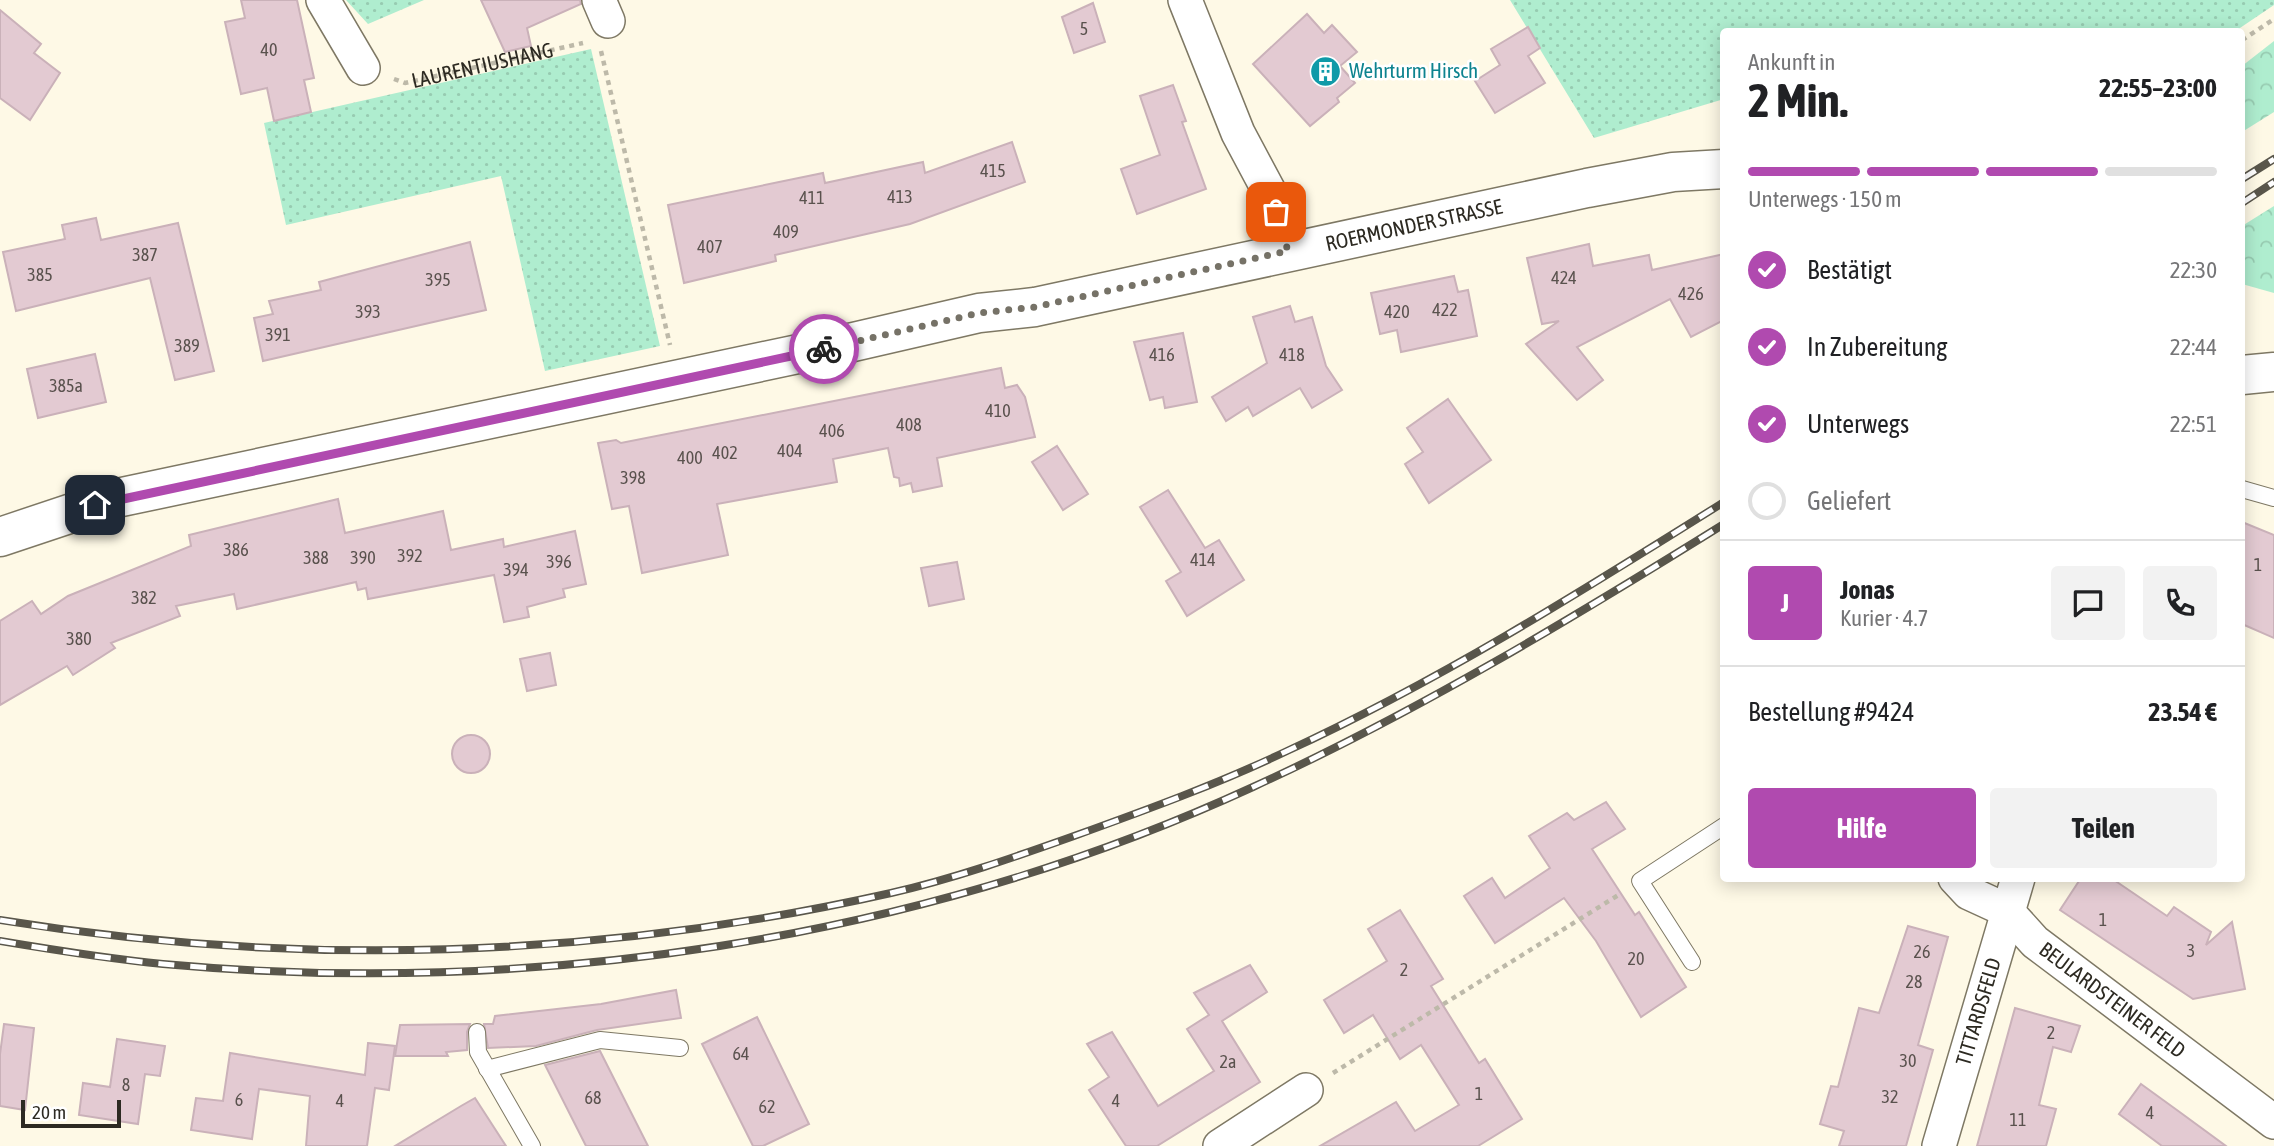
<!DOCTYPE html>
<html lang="de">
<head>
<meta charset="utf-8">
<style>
	body { margin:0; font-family:"Asap Condensed",sans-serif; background:#f2f2f2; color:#202124; height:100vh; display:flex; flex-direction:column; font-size:26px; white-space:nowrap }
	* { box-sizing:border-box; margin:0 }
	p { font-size:23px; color:#757577 }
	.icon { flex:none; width:38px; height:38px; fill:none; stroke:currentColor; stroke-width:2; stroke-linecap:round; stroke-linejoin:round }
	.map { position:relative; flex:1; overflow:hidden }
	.drawer { position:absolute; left:1720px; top:28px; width:525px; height:854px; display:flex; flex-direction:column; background:#fff; border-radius:7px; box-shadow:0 4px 18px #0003 }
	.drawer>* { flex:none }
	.scale { position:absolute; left:21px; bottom:18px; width:100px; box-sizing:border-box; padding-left:7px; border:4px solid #2d2a22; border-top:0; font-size:19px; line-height:24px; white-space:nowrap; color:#2d2a22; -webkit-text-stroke:5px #fff; paint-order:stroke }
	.pin { position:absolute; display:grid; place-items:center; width:60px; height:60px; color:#fff; margin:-30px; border-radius:14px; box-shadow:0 4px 10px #0006 }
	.courier { position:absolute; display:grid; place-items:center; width:70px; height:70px; margin:-35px; border:5px solid #b04aaf; border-radius:50%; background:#fff; color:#222; box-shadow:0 2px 9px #0007 }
	.headline em { font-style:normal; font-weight:700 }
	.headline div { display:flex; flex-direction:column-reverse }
	.headline { display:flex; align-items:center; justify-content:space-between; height:119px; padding:0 28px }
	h1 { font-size:46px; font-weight:700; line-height:52px }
	.bar { display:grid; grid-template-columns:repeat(4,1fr); gap:10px 7px; align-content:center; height:84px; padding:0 28px }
	.bar i { height:9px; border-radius:5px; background:#e0e0e0 }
	.bar .active { background:#b04aaf }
	.bar p { grid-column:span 4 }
	.line { display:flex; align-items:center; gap:18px; padding:0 28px; border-top:2px solid #e0e0e0 }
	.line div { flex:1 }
	.round { display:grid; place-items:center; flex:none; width:74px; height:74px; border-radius:7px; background:#f2f2f2 }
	ol { padding:0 28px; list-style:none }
	li { display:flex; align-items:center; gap:21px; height:77px }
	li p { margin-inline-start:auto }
	li .icon { padding:7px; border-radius:50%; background:#b04aaf; color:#fff; stroke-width:4 }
	li:last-child { color:#757577 }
	li i { width:38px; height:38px; border:4px solid #e0e0e0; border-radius:50% }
	.action { display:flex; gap:14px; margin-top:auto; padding:14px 28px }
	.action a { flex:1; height:80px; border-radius:7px; background:#b04aaf; color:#fff; font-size:28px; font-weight:700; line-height:80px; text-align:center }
	.action a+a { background:#f2f2f2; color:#202124 }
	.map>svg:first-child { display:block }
	.grass { fill:url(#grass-dots) }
	.forest { fill:url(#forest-crowns) }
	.building { fill:#e3cad2; stroke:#cab1b9; stroke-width:2 }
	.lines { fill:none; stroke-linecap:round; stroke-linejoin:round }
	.lane-casing { stroke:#7e7864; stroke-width:18 }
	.street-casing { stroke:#7e7864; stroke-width:36 }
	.secondary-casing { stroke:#7e7864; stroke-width:41 }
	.path { stroke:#bdb9a9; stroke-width:4.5; stroke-dasharray:5 5; stroke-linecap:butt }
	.lane { stroke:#fff; stroke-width:16 }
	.street { stroke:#fff; stroke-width:33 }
	.secondary { stroke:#fff; stroke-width:38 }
	.rail-casing { stroke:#59564b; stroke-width:8 }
	.rail { stroke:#fff; stroke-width:5; stroke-dasharray:16; stroke-linecap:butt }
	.done { stroke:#767267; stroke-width:7; stroke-dasharray:0 12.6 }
	.route { stroke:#b04aaf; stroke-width:9 }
	.labels { text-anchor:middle; stroke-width:5; stroke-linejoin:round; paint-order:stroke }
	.number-label { font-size:18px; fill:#5a524e }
	.street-label { font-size:21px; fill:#2d2a22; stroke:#fff }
	.culture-label { font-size:21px; fill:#0d838f; stroke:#fff; text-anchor:start }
</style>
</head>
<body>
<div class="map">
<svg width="2274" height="1146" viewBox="0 0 2274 1146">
	<defs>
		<pattern id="grass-dots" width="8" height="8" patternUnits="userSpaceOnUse" patternTransform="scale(1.75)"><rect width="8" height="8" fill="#afedcf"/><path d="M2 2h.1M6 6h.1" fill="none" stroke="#97cbb1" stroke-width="1.8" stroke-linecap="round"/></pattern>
		<pattern id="forest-crowns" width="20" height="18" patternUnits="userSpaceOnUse" patternTransform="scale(1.75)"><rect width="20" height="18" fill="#afedcf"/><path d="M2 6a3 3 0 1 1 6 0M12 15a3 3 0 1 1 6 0" fill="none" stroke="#97cbb1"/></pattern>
	</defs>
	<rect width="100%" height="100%" fill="#fef9e6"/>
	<g class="grass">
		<path d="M346 0H424L368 24Z"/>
		<path d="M1510 0H2274V5L2234 32H1724V99L1594 138Z"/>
		<path d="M591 49 660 346 545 371 501 176 286 225 264 123Z"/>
	</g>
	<g class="forest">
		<path d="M2274 41V112L2242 132V66Z"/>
		<path d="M2274 206V293L2242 284V226Z"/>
	</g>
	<g class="building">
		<path d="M241 0H297L314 78 304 80 311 112 274 121 267 88 241 94 225 22 245 18Z"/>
		<path d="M481 0H580L581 4 527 28 531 46 505 52Z"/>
		<path d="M1093 3 1105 42 1074 53 1062 17Z"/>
		<path d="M0 10 41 44 34 53 60 73 30 120 0 98Z"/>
		<path d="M1307 14 1324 33 1332 25 1357 52 1340 66 1355 83 1337 98 1339 102 1310 126 1253 64Z"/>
		<path d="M1528 27 1540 48 1528 56 1545 83 1495 113 1475 81 1500 65 1491 49Z"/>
		<path d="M1173 85 1186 121 1182 122 1206 189 1137 214 1121 169 1160 155 1140 96Z"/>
		<path d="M1012 142 1025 182 910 224 775 255 776 261 684 283 668 205 823 173 825 183 923 162 925 173Z"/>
		<path d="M96 218 101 240 178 223 214 371 175 380 150 278 16 311 3 252 65 239 62 225Z"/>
		<path d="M470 242 486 310 263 361 254 318 273 314 269 301 321 290 319 282Z"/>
		<path d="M1589 244 1593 266 1649 255 1652 270 1724 254V320L1691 337 1670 299 1577 347 1603 380 1577 400 1526 344 1559 321 1542 324 1527 258Z"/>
		<path d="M1454 276 1458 292 1468 290 1477 336 1401 352 1397 330 1380 334 1371 293Z"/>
		<path d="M1290 306 1295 322 1312 317 1326 366 1342 390 1312 408 1300 388 1253 416 1248 407 1226 421 1212 397 1267 363 1253 317Z"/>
		<path d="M1183 333 1197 402 1165 408 1163 397 1150 400 1134 342Z"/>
		<path d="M95 354 106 402 38 418 27 369Z"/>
		<path d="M1001 368 1005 388 1017 385 1025 397 1035 437 937 458 942 486 913 492 911 483 900 486 899 478 894 477 888 448 833 459 837 482 717 504 728 555 642 573 629 506 612 509 598 443 616 440 621 443Z"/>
		<path d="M1448 399 1491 460 1429 503 1405 464 1423 452 1407 428Z"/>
		<path d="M1057 446 1088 494 1063 510 1032 462Z"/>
		<path d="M1168 490 1205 548 1219 540 1244 580 1187 616 1166 581 1181 572 1140 507Z"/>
		<path d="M338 499 345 533 443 511 451 550 503 539 504 547 575 531 586 584 563 589 565 597 527 607 529 617 504 622 494 575 368 599 366 588 358 590 356 582 237 609 234 594 176 606 180 616 111 643 115 648 73 675 67 666 0 705V621L32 601 41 614 68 596 191 546 189 535Z"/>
		<path d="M2242 522 2274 535V638L2242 624Z"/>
		<path d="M957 562 964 599 929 606 921 568Z"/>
		<path d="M550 653 556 685 527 691 520 659Z"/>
		<circle cx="471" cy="754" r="19"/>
		<path d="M1606 802 1625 829 1592 849 1635 915 1639 912 1686 987 1641 1017 1596 941 1564 898 1495 943 1464 896 1492 878 1505 898 1550 868 1529 836 1567 813 1574 820Z"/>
		<path d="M2081 878H2111L2167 916 2174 907 2211 932 2206 945 2232 922 2245 989 2193 999 2060 910Z"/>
		<path d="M1400 910 1443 979 1431 986 1479 1063 1485 1059 1522 1119 1478 1146H1320L1396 1102 1415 1131 1459 1105 1421 1045 1400 1059 1373 1015 1344 1033 1324 1000 1387 961 1368 929Z"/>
		<path d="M1908 926 1948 937 1918 1045 1933 1050 1906 1146H1839L1844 1131 1820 1124 1831 1086 1838 1087 1859 1008 1879 1013Z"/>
		<path d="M1250 965 1267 992 1222 1021 1260 1082 1157 1146H1126L1089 1090 1109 1077 1087 1044 1112 1032 1158 1106 1214 1071 1187 1029 1209 1015 1194 993Z"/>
		<path d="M676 990 681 1018 597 1030 536 1046 488 1048 484 1024H493L495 1016 601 1004Z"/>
		<path d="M2015 1008 2080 1026 2071 1052 2053 1047 2039 1105 2056 1109 2046 1146H1977Z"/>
		<path d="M757 1017 809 1124 763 1146H753L702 1044Z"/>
		<path d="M4 1024 34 1028 25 1110 0 1106V1054Z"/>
		<path d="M470 1024 467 1032V1050L446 1052 448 1056H395L400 1025Z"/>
		<path d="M117 1039 165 1046 160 1076 145 1074 138 1124 79 1115 83 1083 110 1087Z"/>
		<path d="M368 1043 395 1046 389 1090 375 1088 367 1146H306L310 1096 259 1089 252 1139 191 1130 196 1098 223 1101 230 1053 365 1075Z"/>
		<path d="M600 1051 648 1146H586L545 1065Z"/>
		<path d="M2141 1084 2181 1113 2226 1146H2162L2119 1114Z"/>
		<path d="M475 1098 506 1146H395L461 1106Z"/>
	</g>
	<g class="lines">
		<defs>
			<g id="lane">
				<path d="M2242 489 2274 498"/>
				<path d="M1692 962 1640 881 1724 826"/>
				<path d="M477 1032 478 1052 532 1146"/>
				<path d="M487 1069 600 1040 680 1048"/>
			</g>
			<g id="street">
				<path d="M323 0 363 68"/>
				<path d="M599 0 608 21"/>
				<path d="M1185 0 1238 133 1270 193 1288 251"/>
				<path id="s2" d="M1955 878 1969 893 2006 910 2035 942 2274 1122"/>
				<path d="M1220 1146 1306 1090"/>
				<path id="s3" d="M1939 1146 2018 878"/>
			</g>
			<g id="secondary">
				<path d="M2242 375 2274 372"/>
				<path id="s4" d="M0 537 117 498 836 346 979 313 1035 307 1587 188 1673 172 1724 169"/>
			</g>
		</defs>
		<use href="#lane" class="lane-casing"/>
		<use href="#street" class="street-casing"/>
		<use href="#secondary" class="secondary-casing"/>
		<g class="path">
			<path d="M2242 40 2274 19"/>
			<path d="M601 51 670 345"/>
			<path id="s1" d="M394 79 405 83 583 43"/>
			<path d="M1333 1073 1620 894"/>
		</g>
		<use href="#lane" class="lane"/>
		<use href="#street" class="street"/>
		<use href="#secondary" class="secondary"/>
		<defs>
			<g id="rail">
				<path d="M2242 179 2274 159"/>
				<path d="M2242 203 2274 182"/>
				<path d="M0 920C296 968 598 959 891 893 953 879 1015 857 1074 836 1146 810 1218 784 1287 751 1439 681 1582 591 1724 502"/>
				<path d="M0 941C54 950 109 959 163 964 531 997 916 942 1253 787 1417 712 1571 619 1724 524"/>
			</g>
		</defs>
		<use href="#rail" class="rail-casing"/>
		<use href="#rail" class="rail"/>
	</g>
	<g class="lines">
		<path class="done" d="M824 349 979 313 1035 307 1288 251 1276 212"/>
		<path class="route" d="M95 505 824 349"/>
	</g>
	<defs>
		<symbol id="building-disc" viewBox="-11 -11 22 22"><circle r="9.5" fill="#0f9aa8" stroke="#fff"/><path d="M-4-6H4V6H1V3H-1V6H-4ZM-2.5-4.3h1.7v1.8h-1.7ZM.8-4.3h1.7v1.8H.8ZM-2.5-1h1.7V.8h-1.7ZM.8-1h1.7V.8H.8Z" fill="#fff"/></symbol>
	</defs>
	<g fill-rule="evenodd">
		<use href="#building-disc" x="1308" y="54" width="35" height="35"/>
	</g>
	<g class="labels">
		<g class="number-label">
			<text x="1084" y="35">5</text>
			<text x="269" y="56">40</text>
			<text x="993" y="177">415</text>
			<text x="900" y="203">413</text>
			<text x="812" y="204">411</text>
			<text x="786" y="238">409</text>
			<text x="710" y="253">407</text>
			<text x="145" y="261">387</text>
			<text x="40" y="281">385</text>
			<text x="1564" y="284">424</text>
			<text x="438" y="286">395</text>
			<text x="1691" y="300">426</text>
			<text x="1445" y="316">422</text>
			<text x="368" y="318">393</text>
			<text x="1397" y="318">420</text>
			<text x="278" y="341">391</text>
			<text x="187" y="352">389</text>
			<text x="1162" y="361">416</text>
			<text x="1292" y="361">418</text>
			<text x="66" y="392">385a</text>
			<text x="998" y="417">410</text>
			<text x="909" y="431">408</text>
			<text x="832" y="437">406</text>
			<text x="790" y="457">404</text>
			<text x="725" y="459">402</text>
			<text x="690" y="464">400</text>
			<text x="633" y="484">398</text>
			<text x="236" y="556">386</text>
			<text x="410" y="562">392</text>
			<text x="316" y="564">388</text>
			<text x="363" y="564">390</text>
			<text x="1203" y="566">414</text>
			<text x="559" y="568">396</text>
			<text x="2258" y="571">1</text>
			<text x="516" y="576">394</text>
			<text x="144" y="604">382</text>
			<text x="79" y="645">380</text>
			<text x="2103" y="926">1</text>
			<text x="2191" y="957">3</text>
			<text x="1922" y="958">26</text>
			<text x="1636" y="965">20</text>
			<text x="1404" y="976">2</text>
			<text x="1914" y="988">28</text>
			<text x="2051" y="1039">2</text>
			<text x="741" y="1060">64</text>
			<text x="1908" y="1067">30</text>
			<text x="1228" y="1068">2a</text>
			<text x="126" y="1091">8</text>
			<text x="1479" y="1100">1</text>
			<text x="1890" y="1103">32</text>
			<text x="593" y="1104">68</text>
			<text x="239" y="1106">6</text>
			<text x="340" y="1107">4</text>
			<text x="1116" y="1107">4</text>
			<text x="767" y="1113">62</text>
			<text x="2150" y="1119">4</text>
			<text x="2018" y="1126">11</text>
		</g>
		<g class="street-label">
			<text dy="7" stroke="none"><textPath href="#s1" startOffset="91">LAURENTIUSHANG</textPath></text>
			<text dy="7" stroke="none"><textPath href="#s4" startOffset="1449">ROERMONDER STRASSE</textPath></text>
			<text dy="7" stroke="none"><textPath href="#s2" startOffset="201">BEULARDSTEINER FELD</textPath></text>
			<text dy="7" stroke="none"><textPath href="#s3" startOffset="140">TITTARDSFELD</textPath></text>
		</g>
		<g class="culture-label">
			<text x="1349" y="78">Wehrturm Hirsch</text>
		</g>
	</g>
</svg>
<div class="scale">20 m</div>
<div class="pin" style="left:1276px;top:212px;background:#ea580c"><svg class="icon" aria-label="bag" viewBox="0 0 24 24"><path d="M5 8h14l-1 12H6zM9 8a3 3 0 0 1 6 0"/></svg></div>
<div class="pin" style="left:95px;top:505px;background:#1f2937"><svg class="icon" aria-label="home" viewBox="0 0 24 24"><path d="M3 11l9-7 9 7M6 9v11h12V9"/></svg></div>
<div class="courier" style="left:824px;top:349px"><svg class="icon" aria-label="bike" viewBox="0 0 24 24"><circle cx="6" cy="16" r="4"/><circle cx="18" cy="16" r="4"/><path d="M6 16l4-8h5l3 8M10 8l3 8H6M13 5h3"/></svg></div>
<section class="drawer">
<div class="headline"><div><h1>2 Min.</h1><p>Ankunft in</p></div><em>22:55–23:00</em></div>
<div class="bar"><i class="active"></i><i class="active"></i><i class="active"></i><i></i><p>Unterwegs · 150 m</p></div>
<ol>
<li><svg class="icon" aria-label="check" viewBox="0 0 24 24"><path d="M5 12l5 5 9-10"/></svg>Bestätigt<p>22:30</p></li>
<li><svg class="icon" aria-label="check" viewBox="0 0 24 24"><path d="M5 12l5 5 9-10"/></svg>In Zubereitung<p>22:44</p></li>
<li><svg class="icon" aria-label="check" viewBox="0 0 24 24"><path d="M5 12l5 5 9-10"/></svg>Unterwegs<p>22:51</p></li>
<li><i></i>Geliefert</li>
</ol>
<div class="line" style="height:126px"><b class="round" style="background:#b04aaf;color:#fff">J</b><div><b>Jonas</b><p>Kurier · 4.7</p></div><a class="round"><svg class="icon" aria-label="chat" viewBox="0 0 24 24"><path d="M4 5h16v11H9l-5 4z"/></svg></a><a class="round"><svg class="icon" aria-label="phone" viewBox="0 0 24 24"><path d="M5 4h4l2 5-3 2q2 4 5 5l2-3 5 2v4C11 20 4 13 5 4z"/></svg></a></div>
<div class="line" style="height:91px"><div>Bestellung #9424</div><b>23.54 €</b></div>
<div class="action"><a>Hilfe</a><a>Teilen</a></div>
</section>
</div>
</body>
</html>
